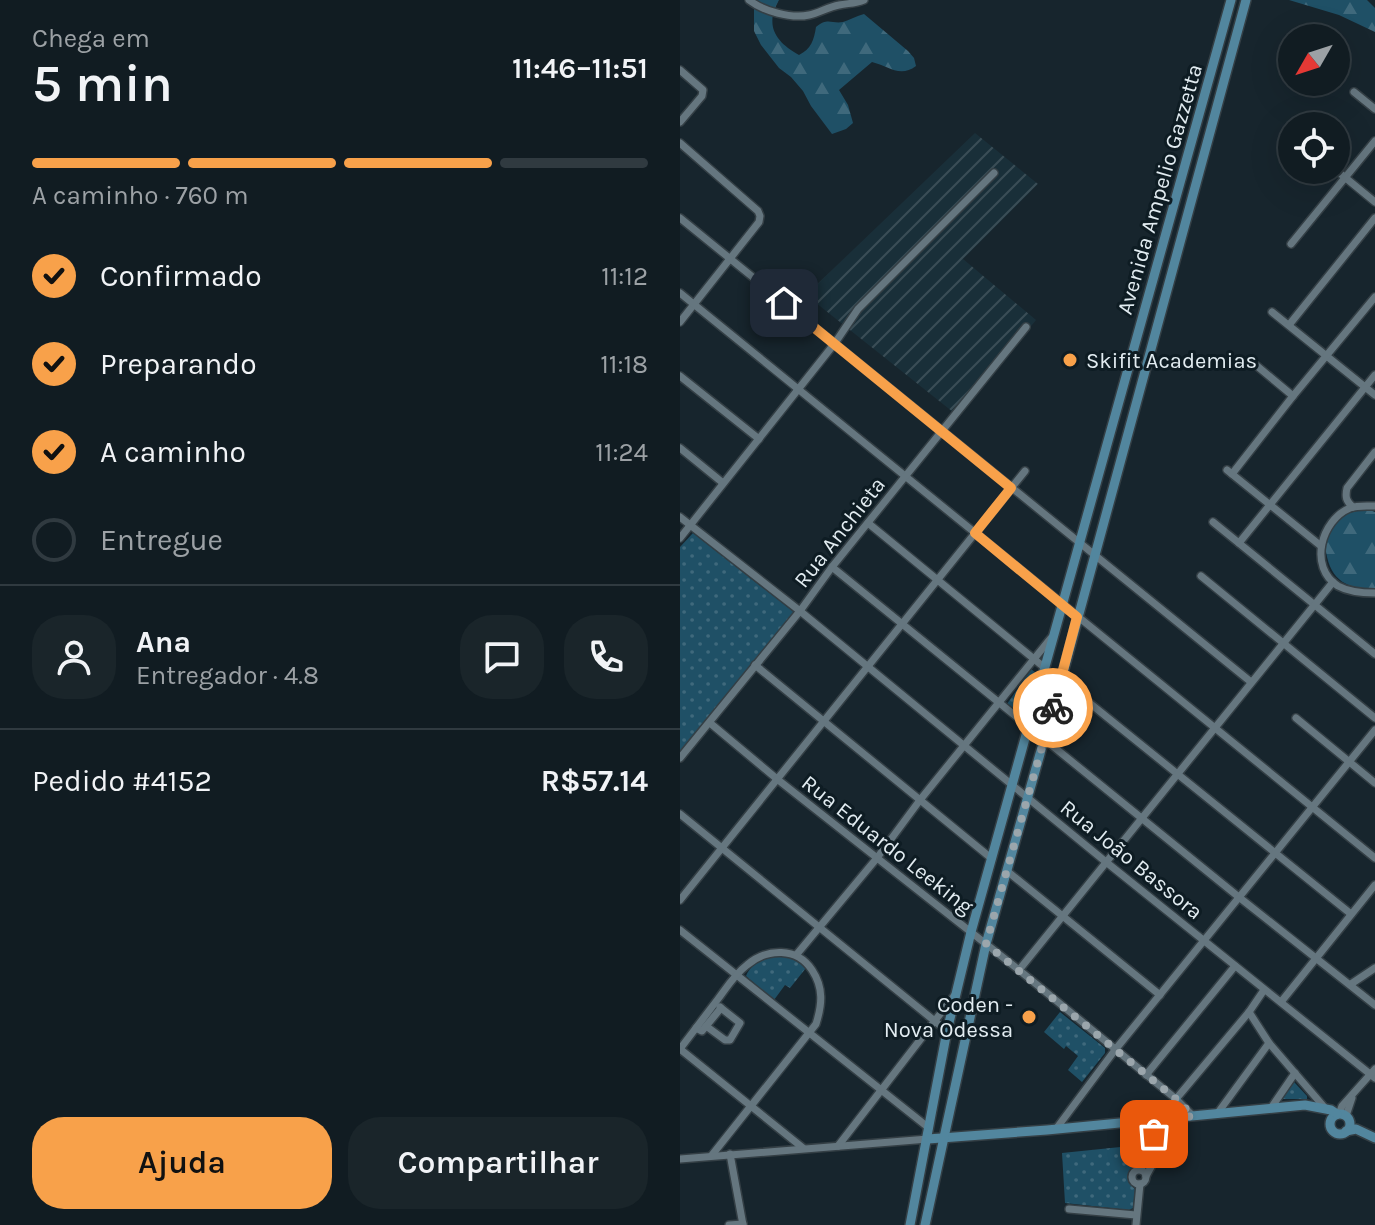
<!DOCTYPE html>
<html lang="pt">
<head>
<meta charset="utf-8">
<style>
	body { margin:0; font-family:Karla,sans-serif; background:#1a252a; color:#f1f3f6; height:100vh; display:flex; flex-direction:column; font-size:30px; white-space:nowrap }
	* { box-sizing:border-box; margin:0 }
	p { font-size:26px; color:#9ca1a5 }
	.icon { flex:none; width:44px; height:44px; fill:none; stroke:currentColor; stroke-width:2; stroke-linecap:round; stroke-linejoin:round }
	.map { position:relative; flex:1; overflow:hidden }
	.panel { display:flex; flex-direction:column; background:#111c22; width:680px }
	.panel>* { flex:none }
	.needle { width:52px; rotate:231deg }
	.buttons { position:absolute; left:598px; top:24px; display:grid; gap:16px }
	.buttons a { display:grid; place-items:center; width:72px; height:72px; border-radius:50%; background:#111c22; box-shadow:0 8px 32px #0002,0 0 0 2px #303a40; font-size:40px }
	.pin { position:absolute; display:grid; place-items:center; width:68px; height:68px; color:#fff; margin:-34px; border-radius:16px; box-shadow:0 4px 12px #0006 }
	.courier { position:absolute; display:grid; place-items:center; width:80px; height:80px; margin:-40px; border:6px solid #f8a14a; border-radius:50%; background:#fff; color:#222; box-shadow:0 2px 10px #0007 }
	.overview em { font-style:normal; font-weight:600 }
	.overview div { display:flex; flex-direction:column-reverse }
	.overview { display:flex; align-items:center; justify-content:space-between; height:136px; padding:0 32px }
	h1 { font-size:52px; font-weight:600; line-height:60px }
	.bar { display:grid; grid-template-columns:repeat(4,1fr); gap:12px 8px; align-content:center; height:96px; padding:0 32px }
	.bar i { height:10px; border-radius:6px; background:#303a40 }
	.bar .selected { background:#f8a14a }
	.bar p { grid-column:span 4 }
	.line { display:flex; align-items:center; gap:20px; padding:0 32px; border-top:2px solid #303a40 }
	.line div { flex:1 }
	.round { display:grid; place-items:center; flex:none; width:84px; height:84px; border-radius:32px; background:#1a252a }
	ol { padding:0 32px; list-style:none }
	li { display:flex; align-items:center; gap:24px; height:88px }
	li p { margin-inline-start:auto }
	li .icon { padding:8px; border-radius:50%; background:#f8a14a; color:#111; stroke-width:4 }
	li:last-child { color:#9ca1a5 }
	li i { width:44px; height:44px; border:4px solid #303a40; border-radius:50% }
	.button { display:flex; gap:16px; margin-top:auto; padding:16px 32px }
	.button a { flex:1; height:92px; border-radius:32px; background:#f8a14a; color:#111; font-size:32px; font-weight:600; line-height:92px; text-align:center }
	.button a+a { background:#1a252a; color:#f1f3f6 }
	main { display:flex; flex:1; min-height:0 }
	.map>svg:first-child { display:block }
	.industrial { fill:url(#industrial-furrows) }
	.forest { fill:url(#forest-firs) }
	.park { fill:url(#park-dots) }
	.garden { fill:url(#garden-furrows) }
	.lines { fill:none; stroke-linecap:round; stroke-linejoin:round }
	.minor-casing { stroke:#343f45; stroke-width:10 }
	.major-casing { stroke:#343f45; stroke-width:12 }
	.minor { stroke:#65767f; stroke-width:7 }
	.major { stroke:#52869e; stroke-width:9 }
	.done { stroke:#9ba6ac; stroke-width:8; stroke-dasharray:0 14.4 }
	.route { stroke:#f8a14a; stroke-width:10 }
	.poi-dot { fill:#f8a14a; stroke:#0e1c23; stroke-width:3 }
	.labels { text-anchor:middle; stroke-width:6; stroke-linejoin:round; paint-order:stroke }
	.street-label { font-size:22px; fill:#e2ecf1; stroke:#0e1c23 }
	.poi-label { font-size:22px; fill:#e2ecf1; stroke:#0e1c23; text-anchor:start }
</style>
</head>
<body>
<main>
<section class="panel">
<div class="overview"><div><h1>5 min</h1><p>Chega em</p></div><em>11:46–11:51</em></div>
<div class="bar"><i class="selected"></i><i class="selected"></i><i class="selected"></i><i></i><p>A caminho · 760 m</p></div>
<ol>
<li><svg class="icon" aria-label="check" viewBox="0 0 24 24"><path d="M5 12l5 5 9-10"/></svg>Confirmado<p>11:12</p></li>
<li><svg class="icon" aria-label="check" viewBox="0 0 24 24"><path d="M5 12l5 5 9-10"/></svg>Preparando<p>11:18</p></li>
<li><svg class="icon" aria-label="check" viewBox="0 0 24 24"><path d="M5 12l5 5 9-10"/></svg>A caminho<p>11:24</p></li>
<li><i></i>Entregue</li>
</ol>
<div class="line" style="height:144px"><a class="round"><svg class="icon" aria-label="person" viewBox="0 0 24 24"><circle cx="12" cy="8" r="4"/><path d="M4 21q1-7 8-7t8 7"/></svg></a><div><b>Ana</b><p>Entregador · 4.8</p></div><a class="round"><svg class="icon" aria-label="chat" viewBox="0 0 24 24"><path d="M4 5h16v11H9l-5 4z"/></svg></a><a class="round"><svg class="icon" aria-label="phone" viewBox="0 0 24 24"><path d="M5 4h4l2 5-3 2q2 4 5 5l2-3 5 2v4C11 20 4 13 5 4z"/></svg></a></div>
<div class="line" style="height:104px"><div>Pedido #4152</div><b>R$57.14</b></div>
<div class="button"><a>Ajuda</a><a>Compartilhar</a></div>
</section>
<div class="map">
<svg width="695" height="1225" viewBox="0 0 695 1225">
	<defs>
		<pattern id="industrial-furrows" width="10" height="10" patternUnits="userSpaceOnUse" patternTransform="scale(2)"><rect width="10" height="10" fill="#192f39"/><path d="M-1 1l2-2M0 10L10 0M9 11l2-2" fill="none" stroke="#3a4d56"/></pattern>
		<pattern id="forest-firs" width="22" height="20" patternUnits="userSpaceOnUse" patternTransform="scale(2)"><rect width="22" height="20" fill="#1f5066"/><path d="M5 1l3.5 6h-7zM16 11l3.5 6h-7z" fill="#3f697c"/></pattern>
		<pattern id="park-dots" width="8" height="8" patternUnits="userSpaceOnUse" patternTransform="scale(2)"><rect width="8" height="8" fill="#1f5066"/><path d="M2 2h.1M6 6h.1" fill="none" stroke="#3f697c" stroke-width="1.8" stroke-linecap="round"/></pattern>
		<pattern id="garden-furrows" width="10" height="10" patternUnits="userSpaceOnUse" patternTransform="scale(2)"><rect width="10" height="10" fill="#1f5066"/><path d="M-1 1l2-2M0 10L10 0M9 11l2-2" fill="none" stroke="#3f697c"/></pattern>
	</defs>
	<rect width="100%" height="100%" fill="#17252d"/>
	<path class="industrial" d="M295 133 358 184 283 259 356 320 278 416 126 295Z"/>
	<g class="forest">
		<path d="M74 0H99C84 26 96 42 119 55 131 49 134 40 136 27 148 17 151 24 163 22 169 20 177 16 184 14L228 51 234 58 236 66C220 78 208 66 192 62L159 90 168 105 173 123 166 129 152 134 131 106 123 91 111 77 99 68 81 45 74 31Z"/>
		<path d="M609 0H687L695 8V32L659 15Z"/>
		<path d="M687 509 695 512V589C667 589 651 581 646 552 645 546 642 539 645 533 652 519 672 510 687 509Z"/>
	</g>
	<g class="park">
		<path d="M13 533 115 613 0 753V547Z"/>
		<path d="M351 669 356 673 345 717 327 704Z"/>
		<path d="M105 955 115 958 126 968 110 988 105 985 94 1000 66 976C73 960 89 956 105 955Z"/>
		<path d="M380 1012 425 1048V1053L402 1082 388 1070 398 1056 386 1046 384 1049 364 1032Z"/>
		<path d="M612 1082H614L627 1096V1099H601Z"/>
		<path d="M460 1145 464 1156C463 1158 461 1164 459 1165 451 1171 445 1171 449 1183L455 1189 453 1208 449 1210 385 1203 382 1153Z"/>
	</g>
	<path class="garden" d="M486 1122H491L492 1126 503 1125 504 1154H494V1150H487Z"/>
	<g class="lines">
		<defs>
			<g id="minor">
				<path d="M69 0C83 11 111 19 129 15 139 13 148 7 159 5 168 3 175 4 184 0"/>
				<path d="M0 70 23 90 22 96 0 122"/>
				<path d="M674 92 695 109"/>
				<path d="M0 143 78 211 80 216 79 222 0 322"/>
				<path d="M656 170 695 202"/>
				<path d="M0 218 571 682"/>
				<path d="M611 244 695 141"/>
				<path d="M0 293 695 858"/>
				<path d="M592 312 695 395"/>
				<path d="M609 325 695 218"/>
				<path d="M577 366 613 396"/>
				<path d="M0 376 79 439"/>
				<path d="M0 448 43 483"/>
				<path d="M547 470 641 546"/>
				<path d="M552 474 613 396 695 297"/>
				<path d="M695 506C687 506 678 505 670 508 641 520 628 567 658 586 669 592 683 593 695 593"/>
				<path d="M673 507C666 501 665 497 667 488L695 452"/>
				<path d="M0 517 120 611 426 862 695 1078"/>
				<path d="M533 522 695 654"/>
				<path d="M188 523 365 668"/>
				<path d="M0 538 155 343 178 309 314 173"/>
				<path d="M559 543 695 375"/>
				<path d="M152 567 348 726"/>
				<path d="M521 576 695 718"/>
				<path d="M75 665 311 858"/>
				<path d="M381 680 671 914"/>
				<path d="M616 718 695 783"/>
				<path d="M30 723 97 779 339 970 496 1099 513 1116"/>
				<path d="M364 739 560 898 695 1005"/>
				<path d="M0 758 120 611 152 567 346 327"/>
				<path d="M0 814 267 1031"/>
				<path d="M327 871 480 995"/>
				<path d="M0 900 345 471"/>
				<path d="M0 930 249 1128"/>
				<path d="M117 954 197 858 240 800 371 638"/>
				<path d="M339 970 653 582"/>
				<path d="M671 984 695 968"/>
				<path d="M601 1002 695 885"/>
				<path d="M569 1012 589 1043 645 1108"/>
				<path d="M26 1026 45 1040H50L60 1023 41 1008"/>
				<path d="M16 1028 22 1031 41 1008 40 1007"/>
				<path d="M0 1049C13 1032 26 1015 38 999 47 987 55 974 67 965 87 948 117 947 132 970 144 988 142 1005 136 1024L32 1155"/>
				<path d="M0 1049 123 1148"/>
				<path d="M466 1075 555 966"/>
				<path d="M496 1099 569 1012 584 990"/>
				<path d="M591 1108 615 1073"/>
				<path d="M537 1114 589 1043"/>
				<path d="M659 1114 662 1106 695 1069"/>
				<path d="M666 1116 672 1098"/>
				<path d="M376 1129 435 1050 695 730"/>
				<path d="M158 1146 274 996"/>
				<path d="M50 1154 63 1225"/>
				<path d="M0 1159 248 1139"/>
				<circle cx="459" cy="1177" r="7"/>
				<path d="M461 1170 466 1156V1120"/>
				<path d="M466 1176 471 1167 475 1120"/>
				<path d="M389 1209 456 1215"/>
				<path d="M49 1225 63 1224"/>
				<path d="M456 1225 460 1184"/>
			</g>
			<g id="major">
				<circle cx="660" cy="1124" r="10"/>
				<path d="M491 1118 496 1099"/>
				<path d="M666 1131 676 1129 695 1138"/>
				<path d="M248 1139 367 1130 625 1105 651 1110 657 1114"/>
				<path d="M230 1225 267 1031 291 932 551 0"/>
				<path d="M245 1225 306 944 381 680 566 0"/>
			</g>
		</defs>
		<use href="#minor" class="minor-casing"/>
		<use href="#major" class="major-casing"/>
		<use href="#minor" class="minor"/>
		<use href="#major" class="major"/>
	</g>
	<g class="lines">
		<path class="done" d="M373 708 306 944 496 1099 513 1116 475 1120 474 1134"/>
		<path class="route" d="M104 303 331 488 295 533 397 617 373 708"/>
	</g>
	<g class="poi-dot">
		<circle cx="390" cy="360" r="8"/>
		<circle cx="349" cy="1017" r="8"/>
	</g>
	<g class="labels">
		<g class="street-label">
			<text transform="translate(479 189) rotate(-74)" y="8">Avenida Ampelio Gazzetta</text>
			<text transform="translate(159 532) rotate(-52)" y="8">Rua Anchieta</text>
			<text transform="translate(208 844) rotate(38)" y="8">Rua Eduardo Leeking</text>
			<text transform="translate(452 859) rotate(39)" y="8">Rua João Bassora</text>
		</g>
		<g class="poi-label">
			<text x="406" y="368">Skifit Academias</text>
			<text x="333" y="1012" text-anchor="end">Coden -<tspan x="333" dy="25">Nova Odessa</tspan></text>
		</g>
	</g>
</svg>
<div class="buttons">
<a><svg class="needle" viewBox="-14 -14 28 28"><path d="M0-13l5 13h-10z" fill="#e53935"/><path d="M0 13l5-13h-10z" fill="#9ca1a5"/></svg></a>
<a><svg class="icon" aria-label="locate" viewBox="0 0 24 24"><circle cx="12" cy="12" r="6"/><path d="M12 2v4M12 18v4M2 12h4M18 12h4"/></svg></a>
</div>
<div class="pin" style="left:474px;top:1134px;background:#ea580c"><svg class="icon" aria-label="bag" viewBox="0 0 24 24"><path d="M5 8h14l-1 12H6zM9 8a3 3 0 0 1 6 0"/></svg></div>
<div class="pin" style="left:104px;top:303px;background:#1f2937"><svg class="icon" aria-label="home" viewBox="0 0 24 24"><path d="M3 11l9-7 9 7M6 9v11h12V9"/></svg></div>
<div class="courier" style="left:373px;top:708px"><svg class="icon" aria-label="bike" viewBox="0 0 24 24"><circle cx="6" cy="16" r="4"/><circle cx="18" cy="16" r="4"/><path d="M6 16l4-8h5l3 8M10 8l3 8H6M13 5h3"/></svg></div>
</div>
</main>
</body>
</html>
